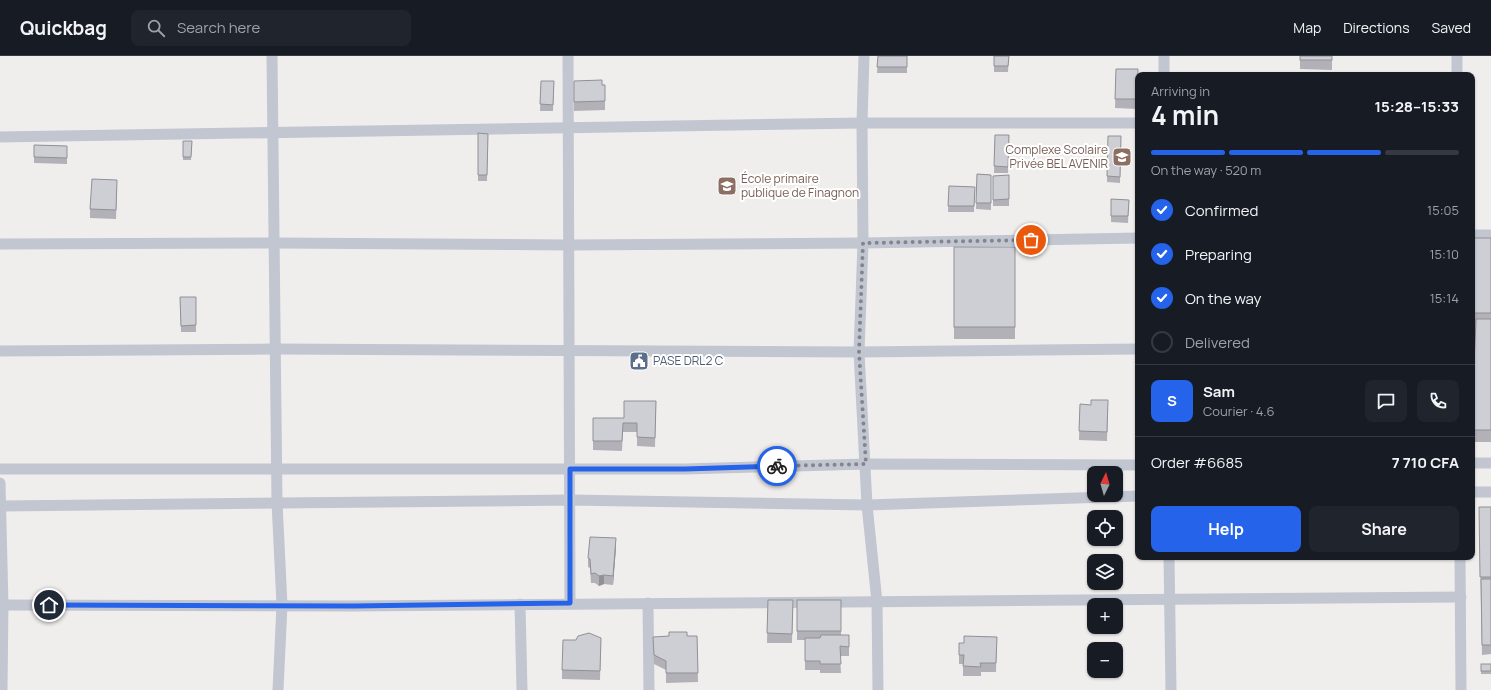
<!DOCTYPE html>
<html lang="en">
<head>
<meta charset="utf-8">
<style>
	body { margin:0; font-family:Manrope,sans-serif; background:#20242c; color:#f1f3f6; height:100vh; display:flex; flex-direction:column; font-size:15px; white-space:nowrap }
	* { box-sizing:border-box; margin:0 }
	p { font-size:13px; color:#9ea1a6 }
	.icon { flex:none; width:22px; height:22px; fill:none; stroke:currentColor; stroke-width:2; stroke-linecap:round; stroke-linejoin:round }
	.map { position:relative; flex:1; overflow:hidden }
	.details { position:absolute; left:1135px; top:16px; width:340px; height:488px; display:flex; flex-direction:column; background:#171b24; border-radius:8px; box-shadow:0 1px 3px #0004 }
	.details>* { flex:none }
	.needle { width:26px; rotate:5deg }
	.tools { position:absolute; left:1087px; top:410px; display:grid; gap:8px }
	.tools a { display:grid; place-items:center; width:36px; height:36px; border-radius:8px; background:#171b24; box-shadow:0 1px 3px #0004; font-size:20px }
	.pin { position:absolute; display:grid; place-items:center; width:34px; height:34px; color:#fff; margin:-17px; border:2px solid #fff; border-radius:50%; box-shadow:0 1px 4px #0007 }
	.courier { position:absolute; display:grid; place-items:center; width:40px; height:40px; margin:-20px; border:3px solid #2563eb; border-radius:50%; background:#fff; color:#222; box-shadow:0 1px 5px #0007 }
	.summary em { font-style:normal; font-weight:700 }
	.summary div { display:flex; flex-direction:column-reverse }
	.summary { display:flex; align-items:center; justify-content:space-between; height:68px; padding:0 16px }
	h1 { font-size:26px; font-weight:700; line-height:30px }
	.bar { display:grid; grid-template-columns:repeat(4,1fr); gap:6px 4px; align-content:center; height:48px; padding:0 16px }
	.bar i { height:5px; border-radius:3px; background:#363941 }
	.bar .selected { background:#2563eb }
	.bar p { grid-column:span 4 }
	.line { display:flex; align-items:center; gap:10px; padding:0 16px; border-top:1px solid #363941 }
	.line div { flex:1 }
	.round { display:grid; place-items:center; flex:none; width:42px; height:42px; border-radius:8px; background:#20242c }
	ol { padding:0 16px; list-style:none }
	li { display:flex; align-items:center; gap:12px; height:44px }
	li p { margin-inline-start:auto }
	li .icon { padding:4px; border-radius:50%; background:#2563eb; color:#fff; stroke-width:4 }
	li:last-child { color:#9ea1a6 }
	li i { width:22px; height:22px; border:2px solid #363941; border-radius:50% }
	.action { display:flex; gap:8px; margin-top:auto; padding:8px 16px }
	.action a { flex:1; height:46px; border-radius:8px; background:#2563eb; color:#fff; font-size:16px; font-weight:700; line-height:46px; text-align:center }
	.action a+a { background:#20242c; color:#f1f3f6 }
	header { display:flex; align-items:center; gap:24px; box-sizing:border-box; height:56px; padding:0 20px; background:#171b24; border-bottom:1px solid #363941 }
	header strong { font-size:19px }
	nav { display:flex; gap:22px; margin-inline-start:auto; font-size:14px }
	.search { width:280px; height:36px; background:#20242c; display:flex; align-items:center; gap:10px; box-sizing:border-box; padding:0 14px; border-radius:8px; color:#9ea1a6; font-size:15px }
	.map>svg:first-child { display:block }
	.lines { fill:none; stroke-linecap:round; stroke-linejoin:round }
	.minor { stroke:#c2c6d1; stroke-width:11 }
	.wall { fill:#b1b1b7 }
	.shaded-wall { fill:#909095 }
	.building { fill:#ceced5; stroke:#909095 }
	.done { stroke:#82858d; stroke-width:4; stroke-dasharray:0 7.2 }
	.route { stroke:#2563eb; stroke-width:5 }
	.labels { text-anchor:middle; stroke-width:4; stroke-linejoin:round; paint-order:stroke }
	.education-label { font-size:12px; fill:#785e54; stroke:#fff; text-anchor:end }
	.service-label { font-size:12px; fill:#4e5e75; stroke:#fff; text-anchor:start }
</style>
</head>
<body>
<header>
<strong>Quickbag</strong>
<div class="search"><svg class="icon" aria-label="search" viewBox="0 0 24 24"><circle cx="10" cy="10" r="6"/><path d="M15 15l6 6"/></svg>Search here</div>
<nav><a>Map</a><a>Directions</a><a>Saved</a></nav>
</header>
<div class="map">
<svg width="1491" height="634" viewBox="0 0 1491 634">
	<rect width="100%" height="100%" fill="#f0eeed"/>
	<g class="lines">
		<g class="minor">
			<path d="M272 0 277 446 282 549 278 634"/>
			<path d="M568 0 570 547"/>
			<path d="M864 0 862 67 863 187 859 296 867 449 877 546 878 634"/>
			<path d="M1164 0V19"/>
			<path d="M1457 0V19"/>
			<path d="M0 81 862 67H1138"/>
			<path d="M1472 179H1491"/>
			<path d="M0 188 275 187 569 189 863 187 1138 182"/>
			<path d="M0 295 275 293 859 296 1138 293"/>
			<path d="M1472 407H1491"/>
			<path d="M0 413H685L866 408 1138 409"/>
			<path d="M0 427 3 549 2 634"/>
			<path d="M1472 436H1491"/>
			<path d="M1 450 570 444 867 449 1138 440"/>
			<path d="M1169 501 1171 634"/>
			<path d="M1460 501 1461 634"/>
			<path d="M648 547 649 634"/>
			<path d="M520 548 522 634"/>
			<path d="M0 549 354 550 1461 541"/>
		</g>
	</g>
	<g class="wall">
		<path d="M878 0H907V17H877Z"/>
		<path d="M994 0H1009L1008 16H994Z"/>
		<path d="M1300 0H1332V14L1300 13Z"/>
		<path d="M1116 13H1138L1137 53 1115 52Z"/>
		<path d="M541 25H554L553 55H540Z"/>
		<path d="M574 25 605 29V54L574 55Z"/>
		<path d="M478 77 488 78 487 125H478Z"/>
		<path d="M995 79H1009L1008 117H994Z"/>
		<path d="M1121 80 1120 127 1107 126V120Z"/>
		<path d="M183 85H192L191 104H183Z"/>
		<path d="M34 89 67 90V108L34 107Z"/>
		<path d="M977 118 991 119V154L976 153Z"/>
		<path d="M1009 119V150H993V120Z"/>
		<path d="M949 130 975 131 974 156H948Z"/>
		<path d="M117 133 116 163 90 162V153Z"/>
		<path d="M1111 143 1129 144 1128 167 1111 166Z"/>
		<path d="M1472 182H1491V386H1472V353L1476 269H1472Z"/>
		<rect x="954" y="191" width="61" height="92"/>
		<path d="M180 241H196V276H181Z"/>
		<path d="M656 345 655 391 637 390V376H623L622 395 593 394V362H624Z"/>
		<path d="M1080 348 1108 353 1107 385 1079 384Z"/>
		<path d="M1479 451H1491V598L1482 599Z"/>
		<path d="M616 491 613 529 604 528 599 530 595 527H591L590 512 588 511V502Z"/>
		<path d="M768 544H793L792 587H767Z"/>
		<path d="M797 544H841V579H849V600H840L841 617H820V614H805V584H797Z"/>
		<path d="M697 580 698 626 666 627V614L654 608 653 581Z"/>
		<path d="M997 581 996 616H981V620H963V608H959V587H964Z"/>
		<path d="M601 582 600 624 562 623V614L576 584Z"/>
		<rect x="1481" y="608" width="10" height="10"/>
	</g>
	<g class="shaded-wall">
		<path d="M616 482V491L613 529V520Z"/>
		<path d="M604 519V528L599 530V520Z"/>
	</g>
	<g class="building">
		<path d="M878 0H907V11H877Z"/>
		<path d="M994 0H1009L1008 10H994Z"/>
		<rect x="1300" y="0" width="32" height="4"/>
		<path d="M1116 13H1138L1137 43H1115Z"/>
		<path d="M602 24V29H605V45L574 46V25Z"/>
		<path d="M541 25H554L553 49 540 48Z"/>
		<path d="M478 77 488 78 487 119H478Z"/>
		<path d="M995 79H1009L1008 111 994 110Z"/>
		<path d="M1108 80H1121L1120 121 1107 120Z"/>
		<path d="M183 85H192L191 101H183Z"/>
		<path d="M34 89 67 90V102L34 101Z"/>
		<path d="M977 118 991 119V147H976Z"/>
		<path d="M1009 119V143L993 144V120Z"/>
		<path d="M92 123 117 124 116 154 90 153Z"/>
		<path d="M949 130 975 131 974 150H948Z"/>
		<path d="M1111 143 1129 144 1128 160H1111Z"/>
		<rect x="1472" y="182" width="19" height="75"/>
		<rect x="954" y="191" width="61" height="80"/>
		<path d="M180 241H196V269L181 270Z"/>
		<path d="M1476 263H1491V374H1472V353Z"/>
		<path d="M1091 344H1108L1107 376 1079 375 1080 348 1091 349Z"/>
		<path d="M624 345H656L655 382 637 381V367H623L622 385H593V362H624Z"/>
		<path d="M1479 451H1491V521H1480Z"/>
		<path d="M590 481 616 482 613 520 604 519 599 520 595 517 591 518 590 503 588 502Z"/>
		<path d="M1481 523H1491V589H1482Z"/>
		<path d="M768 544H793L792 578 767 577Z"/>
		<rect x="797" y="544" width="44" height="31"/>
		<path d="M669 576H687V580H697L698 617H666V605L654 599 653 581 669 580Z"/>
		<path d="M589 577 601 582 600 615 562 614 563 584H576L578 580Z"/>
		<path d="M821 579H849V591L840 590 841 608H820V605H805V582H820Z"/>
		<path d="M964 580 997 581 996 607H980L981 611 963 610 964 599H959V587H964Z"/>
		<rect x="1481" y="608" width="10" height="7"/>
	</g>
	<g class="lines">
		<path class="done" d="M777 410 866 408 859 296 863 187 1031 184"/>
		<path class="route" d="M49 549 354 550 570 547V413H685L777 410"/>
	</g>
	<defs>
		<symbol id="school-square" viewBox="-11 -11 22 22"><rect x="-9" y="-9" width="18" height="18" rx="4" fill="#8d6e63" stroke="#fff"/><path d="M0-5L7-2L0 1L-7-2ZM-4 1L0 2.5L4 1V4Q0 6-4 4Z" fill="#fff"/></symbol>
		<symbol id="civic-square" viewBox="-11 -11 22 22"><rect x="-9" y="-9" width="18" height="18" rx="4" fill="#5c6f8a" stroke="#fff"/><path d="M-.6-6.5H3V-4.5H.6V-3L4-1V1h2V6H-6V1h2V-1L-.6-3ZM-1.2 2.5V6h2.4V2.5Z" fill="#fff"/></symbol>
	</defs>
	<g fill-rule="evenodd">
		<use href="#school-square" x="1111" y="90" width="22" height="22"/>
		<use href="#school-square" x="716" y="119" width="22" height="22"/>
		<use href="#civic-square" x="628" y="294" width="22" height="22"/>
	</g>
	<g class="labels">
		<g class="education-label">
			<text x="1108" y="98">Complexe Scolaire<tspan x="1108" dy="14">Privée BEL AVENIR</tspan></text>
			<text x="741" y="127" text-anchor="start">École primaire<tspan x="741" dy="14">publique de Finagnon</tspan></text>
		</g>
		<g class="service-label">
			<text x="653" y="309">PASE DRL2 C</text>
		</g>
	</g>
</svg>
<div class="tools">
<a><svg class="needle" viewBox="-14 -14 28 28"><path d="M0-13l5 13h-10z" fill="#e53935"/><path d="M0 13l5-13h-10z" fill="#9ea1a6"/></svg></a>
<a><svg class="icon" aria-label="locate" viewBox="0 0 24 24"><circle cx="12" cy="12" r="6"/><path d="M12 2v4M12 18v4M2 12h4M18 12h4"/></svg></a>
<a><svg class="icon" aria-label="layers" viewBox="0 0 24 24"><path d="M12 4l9 5-9 5-9-5zM3 14l9 5 9-5"/></svg></a>
<a>+</a>
<a>−</a>
</div>
<div class="pin" style="left:1031px;top:184px;background:#ea580c"><svg class="icon" aria-label="bag" viewBox="0 0 24 24"><path d="M5 8h14l-1 12H6zM9 8a3 3 0 0 1 6 0"/></svg></div>
<div class="pin" style="left:49px;top:549px;background:#1f2937"><svg class="icon" aria-label="home" viewBox="0 0 24 24"><path d="M3 11l9-7 9 7M6 9v11h12V9"/></svg></div>
<div class="courier" style="left:777px;top:410px"><svg class="icon" aria-label="bike" viewBox="0 0 24 24"><circle cx="6" cy="16" r="4"/><circle cx="18" cy="16" r="4"/><path d="M6 16l4-8h5l3 8M10 8l3 8H6M13 5h3"/></svg></div>
<section class="details">
<div class="summary"><div><h1>4 min</h1><p>Arriving in</p></div><em>15:28–15:33</em></div>
<div class="bar"><i class="selected"></i><i class="selected"></i><i class="selected"></i><i></i><p>On the way · 520 m</p></div>
<ol>
<li><svg class="icon" aria-label="check" viewBox="0 0 24 24"><path d="M5 12l5 5 9-10"/></svg>Confirmed<p>15:05</p></li>
<li><svg class="icon" aria-label="check" viewBox="0 0 24 24"><path d="M5 12l5 5 9-10"/></svg>Preparing<p>15:10</p></li>
<li><svg class="icon" aria-label="check" viewBox="0 0 24 24"><path d="M5 12l5 5 9-10"/></svg>On the way<p>15:14</p></li>
<li><i></i>Delivered</li>
</ol>
<div class="line" style="height:72px"><b class="round" style="background:#2563eb;color:#fff">S</b><div><b>Sam</b><p>Courier · 4.6</p></div><a class="round"><svg class="icon" aria-label="chat" viewBox="0 0 24 24"><path d="M4 5h16v11H9l-5 4z"/></svg></a><a class="round"><svg class="icon" aria-label="phone" viewBox="0 0 24 24"><path d="M5 4h4l2 5-3 2q2 4 5 5l2-3 5 2v4C11 20 4 13 5 4z"/></svg></a></div>
<div class="line" style="height:52px"><div>Order #6685</div><b>7 710 CFA</b></div>
<div class="action"><a>Help</a><a>Share</a></div>
</section>
</div>
</body>
</html>
